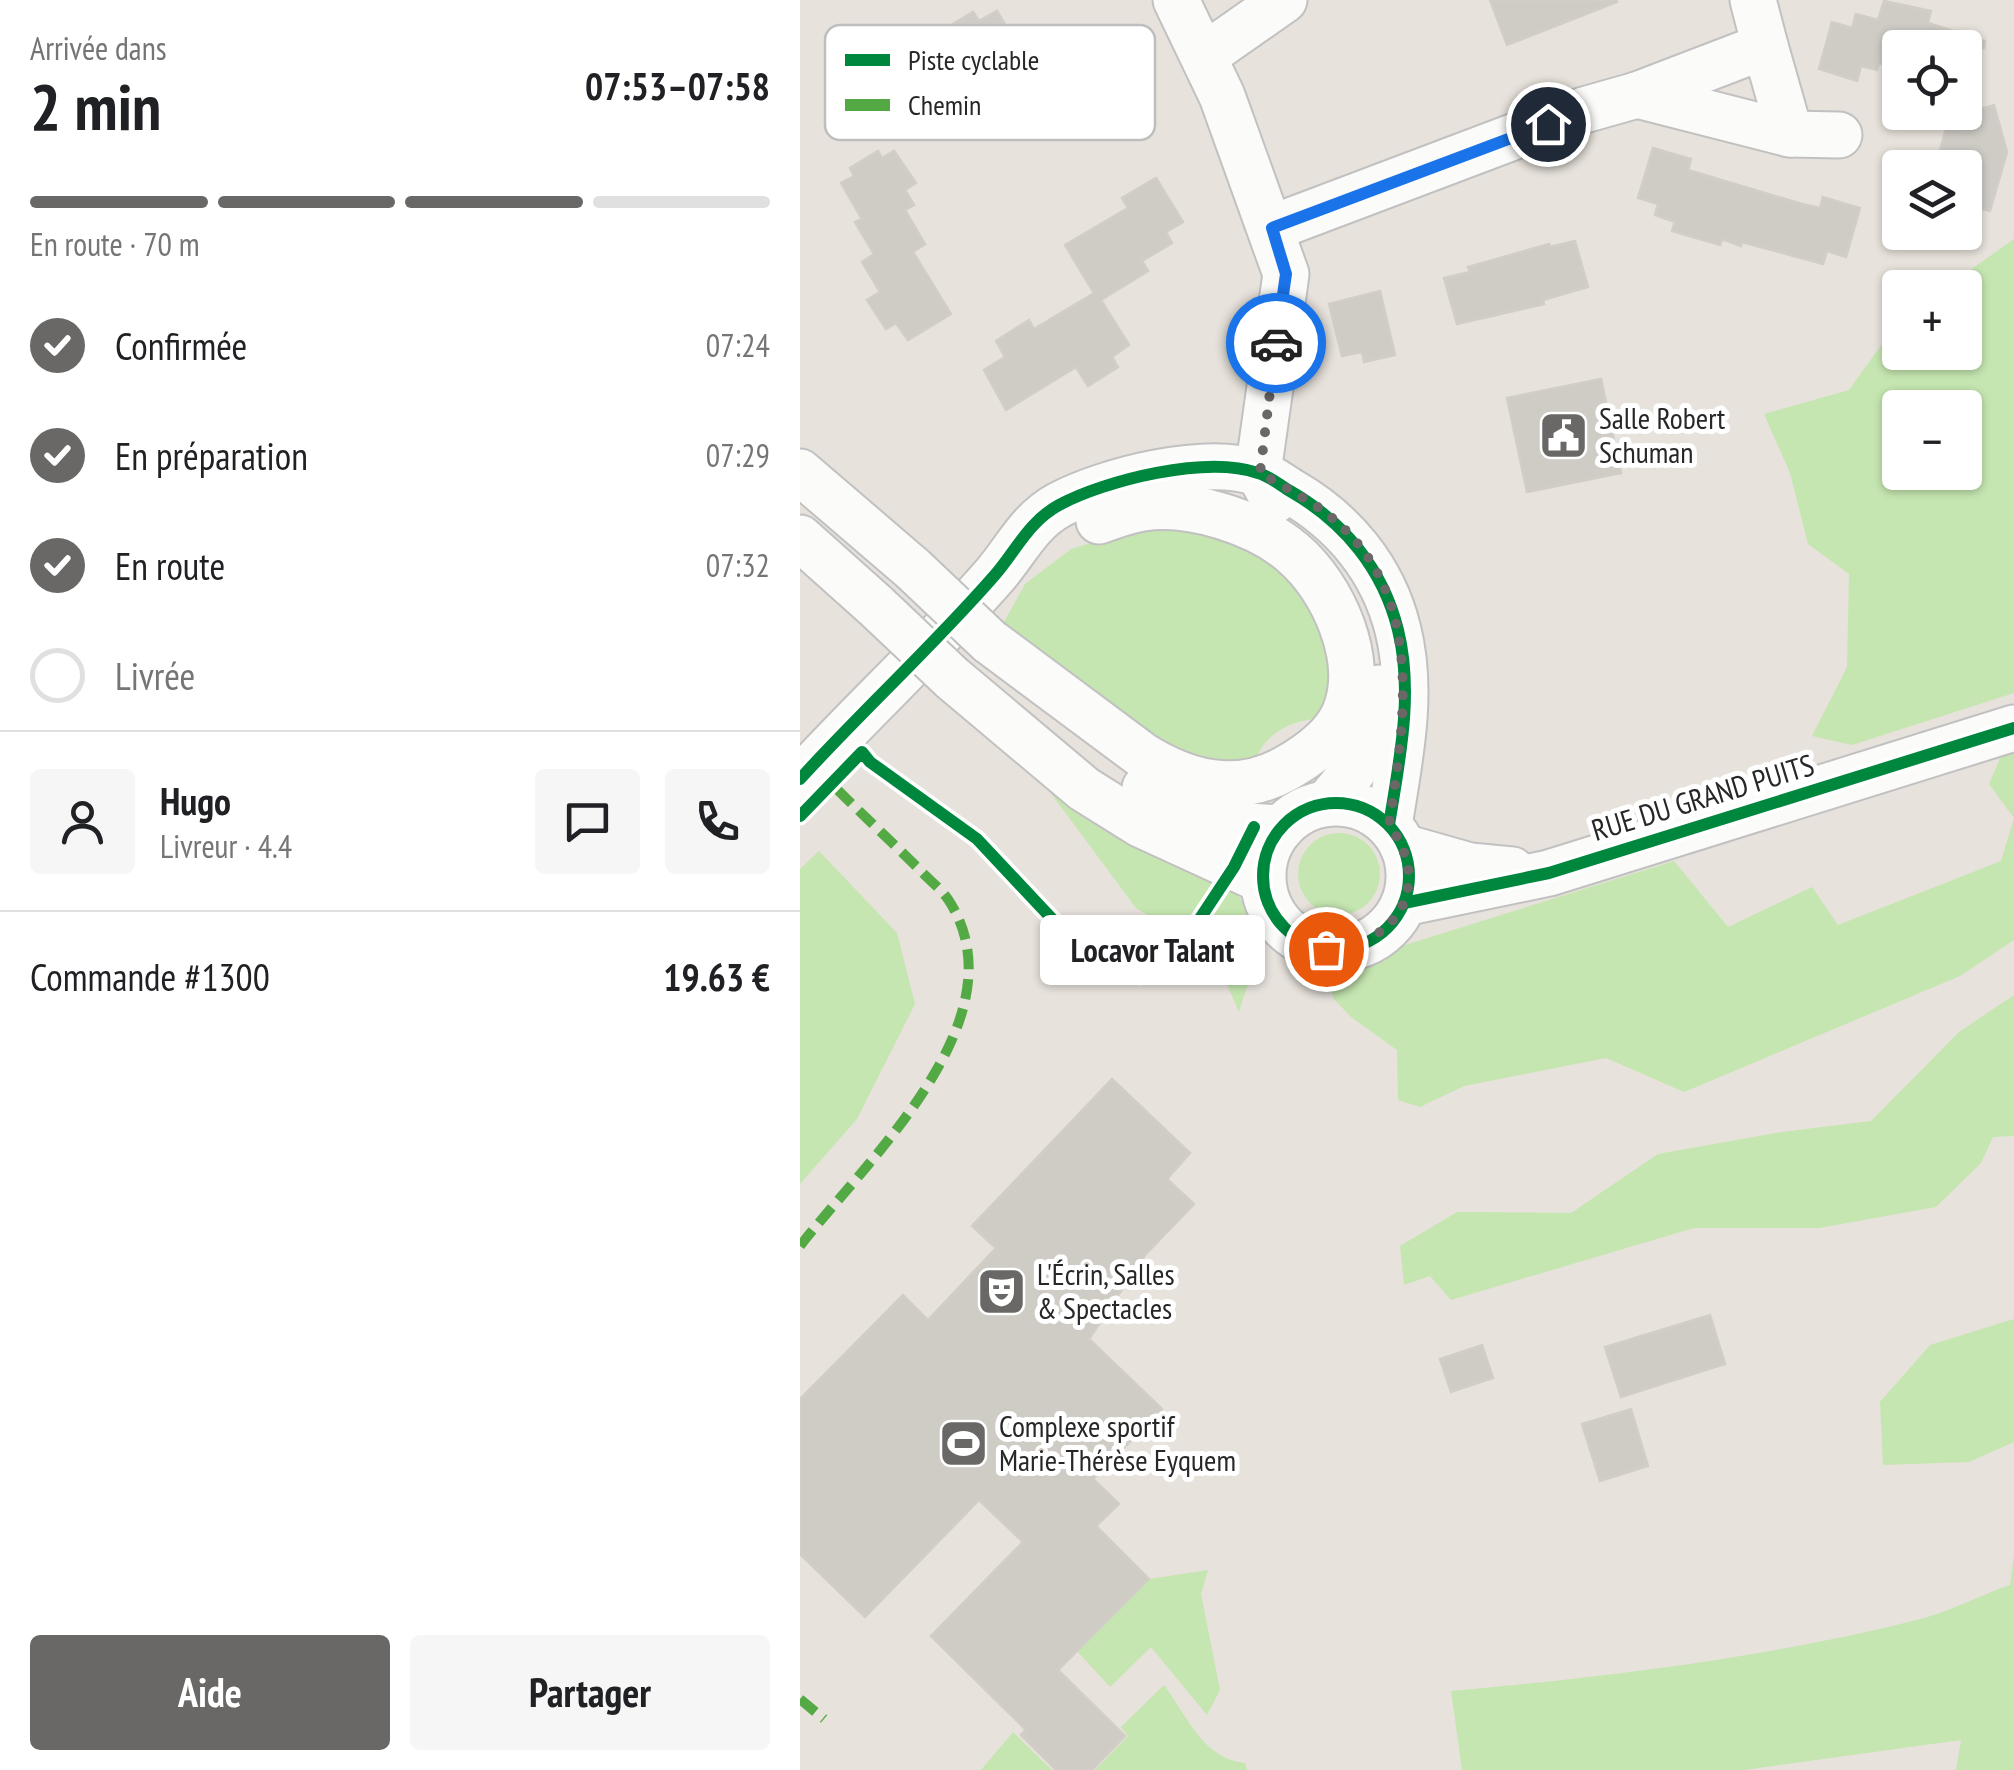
<!DOCTYPE html>
<html lang="fr">
<head>
<meta charset="utf-8">
<style>
	body { margin:0; font-family:"PT Sans Narrow",sans-serif; background:#f6f6f6; color:#202124; height:100vh; display:flex; flex-direction:column; font-size:38px; white-space:nowrap }
	* { box-sizing:border-box; margin:0 }
	p { font-size:32px; color:#757577 }
	.icon { flex:none; width:55px; height:55px; fill:none; stroke:currentColor; stroke-width:2; stroke-linecap:round; stroke-linejoin:round }
	.map { position:relative; flex:1; overflow:hidden }
	.panel { display:flex; flex-direction:column; background:#fff; width:800px }
	.panel>* { flex:none }
	.buttons { position:absolute; left:1082px; top:30px; display:grid; gap:20px }
	.buttons a { display:grid; place-items:center; width:100px; height:100px; border-radius:10px; background:#fff; box-shadow:0 2px 8px #0004; font-size:50px }
	.pin { position:absolute; display:grid; place-items:center; width:85px; height:85px; color:#fff; margin:-42px; border:5px solid #fff; border-radius:50%; box-shadow:0 2px 10px #0007 }
	.courier { position:absolute; display:grid; place-items:center; width:100px; height:100px; margin:-50px; border:8px solid #1a73e8; border-radius:50%; background:#fff; color:#222; box-shadow:0 2px 12px #0007 }
	.bubble { position:absolute; height:70px; border-radius:10px; background:#fff; box-shadow:0 2px 8px #0004; font-size:32px; font-weight:700; line-height:70px; text-align:center }
	.headline em { font-style:normal; font-weight:700 }
	.headline div { display:flex; flex-direction:column-reverse }
	.headline { display:flex; align-items:center; justify-content:space-between; height:170px; padding:0 30px }
	h1 { font-size:65px; font-weight:700; line-height:75px }
	.bar { display:grid; grid-template-columns:repeat(4,1fr); gap:15px 10px; align-content:center; height:120px; padding:0 30px }
	.bar i { height:12px; border-radius:8px; background:#e0e0e0 }
	.bar .selected { background:#6a6866 }
	.bar p { grid-column:span 4 }
	.line { display:flex; align-items:center; gap:25px; padding:0 30px; border-top:2px solid #e0e0e0 }
	.line div { flex:1 }
	.round { display:grid; place-items:center; flex:none; width:105px; height:105px; border-radius:10px; background:#f6f6f6 }
	ol { padding:0 30px; list-style:none }
	li { display:flex; align-items:center; gap:30px; height:110px }
	li p { margin-inline-start:auto }
	li .icon { padding:10px; border-radius:50%; background:#6a6866; color:#fff; stroke-width:4 }
	li:last-child { color:#757577 }
	li i { width:55px; height:55px; border:5px solid #e0e0e0; border-radius:50% }
	.button { display:flex; gap:20px; margin-top:auto; padding:20px 30px }
	.button a { flex:1; height:115px; border-radius:10px; background:#6a6866; color:#fff; font-size:40px; font-weight:700; line-height:115px; text-align:center }
	.button a+a { background:#f6f6f6; color:#202124 }
	main { display:flex; flex:1; min-height:0 }
	.map>svg:first-child { display:block }
	.green { fill:#c5e6b0; fill-rule:evenodd }
	.building { fill:#cfccc6; stroke:#d2cec7; stroke-width:2.5 }
	.lines { fill:none; stroke-linecap:round; stroke-linejoin:round }
	.minor-casing { stroke:#c2c1c2; stroke-width:49 }
	.minor { stroke:#fbfbfa; stroke-width:45 }
	.minor-bridge-casing { stroke:#c2c1c2; stroke-width:49; stroke-linecap:butt }
	.minor-bridge { stroke:#fbfbfa; stroke-width:45 }
	.quiet { stroke:#53aa44; stroke-width:10; stroke-dasharray:20 10; stroke-linecap:butt }
	.cycleway-casing { stroke:#fff; stroke-width:19 }
	.cycleway { stroke:#00873e; stroke-width:12 }
	.done { stroke:#6a6866; stroke-width:10; stroke-dasharray:0 18 }
	.route { stroke:#1a73e8; stroke-width:12 }
	.labels { text-anchor:middle; stroke-width:10; stroke-linejoin:round; paint-order:stroke }
	.poi-label { font-size:30px; fill:#272727; stroke:#fff; text-anchor:start }
	.street-label { font-size:30px; fill:#272727; stroke:#fff }
	.key { fill:#fff; stroke:#bebebe; stroke-width:2.5 }
	.key-label { font-size:28px; fill:#272727 }
</style>
</head>
<body>
<main>
<section class="panel">
<div class="headline"><div><h1>2 min</h1><p>Arrivée dans</p></div><em>07:53–07:58</em></div>
<div class="bar"><i class="selected"></i><i class="selected"></i><i class="selected"></i><i></i><p>En route · 70 m</p></div>
<ol>
<li><svg class="icon" aria-label="check" viewBox="0 0 24 24"><path d="M5 12l5 5 9-10"/></svg>Confirmée<p>07:24</p></li>
<li><svg class="icon" aria-label="check" viewBox="0 0 24 24"><path d="M5 12l5 5 9-10"/></svg>En préparation<p>07:29</p></li>
<li><svg class="icon" aria-label="check" viewBox="0 0 24 24"><path d="M5 12l5 5 9-10"/></svg>En route<p>07:32</p></li>
<li><i></i>Livrée</li>
</ol>
<div class="line" style="height:180px"><a class="round"><svg class="icon" aria-label="person" viewBox="0 0 24 24"><circle cx="12" cy="8" r="4"/><path d="M4 21q1-7 8-7t8 7"/></svg></a><div><b>Hugo</b><p>Livreur · 4.4</p></div><a class="round"><svg class="icon" aria-label="chat" viewBox="0 0 24 24"><path d="M4 5h16v11H9l-5 4z"/></svg></a><a class="round"><svg class="icon" aria-label="phone" viewBox="0 0 24 24"><path d="M5 4h4l2 5-3 2q2 4 5 5l2-3 5 2v4C11 20 4 13 5 4z"/></svg></a></div>
<div class="line" style="height:130px"><div>Commande #1300</div><b>19.63 €</b></div>
<div class="button"><a>Aide</a><a>Partager</a></div>
</section>
<div class="map">
<svg width="1214" height="1770" viewBox="0 0 1214 1770">
	<rect width="100%" height="100%" fill="#e7e2db"/>
	<g class="green">
		<path d="M1214 239V693L1052 745 1012 736 1047 667 1049 574 1008 544 990 473 964 414 1049 390 1100 319V352H1165V288L1146 287ZM1100 408H1165V472H1100Z"/>
		<path d="M343 527H415L472 558 509 595 534 659 525 718C495 719 466 730 455 761L422 763 384 757 204 622 225 584 271 549Z"/>
		<path d="M1214 738V940L1160 976 884 1092 806 1058 664 1086 620 1107 598 1100 597 1050 551 1017 533 998 531 981 573 955 874 861 928 927 1012 887 1038 925 1201 861 1214 818 1189 784 1208 740Z"/>
		<path d="M227 761 418 882 379 935 336 908Z"/>
		<circle cx="539" cy="874" r="41"/>
		<path d="M19 851 97 933 115 1004 57 1119 0 1184V869Z"/>
		<path d="M429 889C449 902 453 920 453 944L405 925 403 919Z"/>
		<path d="M416 937 455 961 439 1012 425 980 394 944Z"/>
		<path d="M1214 995V1136L1193 1137 1181 1163 1136 1207 1019 1228H894L651 1300 630 1276 604 1285 600 1246 657 1212 771 1213 858 1154 982 1132 1071 1121 1159 1032Z"/>
		<path d="M1214 1319V1442L1169 1462 1083 1465 1080 1402 1130 1345Z"/>
		<path d="M1214 1554V1770H1156L1161 1740 944 1770H662L651 1691C807 1677 965 1658 1117 1620 1148 1612 1179 1596 1210 1585Z"/>
		<path d="M408 1570 401 1594 420 1690 407 1715 351 1647 310 1687 277 1651 349 1579Z"/>
		<path d="M364 1685C387 1716 403 1759 445 1763L447 1770H295L328 1736 321 1727Z"/>
		<path d="M213 1732 252 1770H253H181Z"/>
	</g>
	<g class="building">
		<path d="M690 0H817V2L707 45Z"/>
		<path d="M1084 1 1131 11 1128 23 1185 41 1184 48H1100V69L1079 63 1077 70 1061 66 1057 81 1019 69 1032 22 1052 28 1056 14 1078 20Z"/>
		<path d="M197 11 224 57 162 92 168 102 135 123 107 78 125 68 118 58 148 39 143 30 173 12 179 21Z"/>
		<path d="M1194 105 1207 152 1190 211 1165 204V168H1135L1149 118Z"/>
		<path d="M853 148 891 159 888 170 1002 204 1020 208 1023 197 1060 208 1046 257 1027 251 1023 264 942 242 941 246 922 239 920 245 872 231 875 222 855 215 858 204 838 198Z"/>
		<path d="M78 151 82 158 94 151 116 183 105 190 114 205 105 210 125 244 113 252 151 314 108 340 96 323 86 329 67 300 80 292 62 262 74 254 55 222 62 219 41 183 54 176 50 168Z"/>
		<path d="M356 178 383 222 366 232 372 243 342 261 348 271 301 300 329 345 312 357 318 367 288 386 276 367 206 410 184 370 205 357 196 341 229 320 234 329 294 293 265 245 328 208 322 198Z"/>
		<path d="M775 241 788 287 743 300 744 304 657 324 644 278 670 272 668 267 749 244 750 247Z"/>
		<path d="M580 291 595 355 564 362 562 352 542 356 529 304Z"/>
		<path d="M801 379 821 473 727 492 707 398Z"/>
		<path d="M312 1079 390 1153 367 1179 394 1204 345 1255 289 1339 362 1409 293 1479 319 1504 296 1526 349 1579 258 1670 325 1736 292 1770H256L221 1735 226 1730 131 1636 223 1542 179 1500 65 1617 0 1554V1399L103 1295 128 1320 196 1248 172 1226Z"/>
		<path d="M910 1315 925 1364 821 1397 805 1347Z"/>
		<path d="M682 1345 693 1378 651 1392 640 1359Z"/>
		<path d="M831 1409 848 1466 800 1481 782 1424Z"/>
	</g>
	<g class="lines">
		<defs>
			<g id="minor">
				<path d="M376 0 422 96 486 274 460 458 459 473 474 501"/>
				<path d="M965 46 990 134"/>
				<path d="M404 56 484 0"/>
				<path d="M837 95 990 134 1039 135"/>
				<path d="M472 228 784 110 837 95 965 46 953 0"/>
				<path d="M0 472 113 569"/>
				<path d="M0 538 76 606"/>
				<path d="M189 641 342 755C387 783 436 796 485 769 508 756 535 737 545 712 566 660 533 587 493 553 457 522 390 501 343 508 328 510 313 516 299 521"/>
				<path d="M152 678 284 789 340 824 462 880"/>
				<path d="M0 779C63 710 132 647 194 576 216 551 228 522 259 505 306 480 406 455 458 473 469 476 480 485 490 491 544 522 583 569 598 630 614 694 599 762 589 825"/>
				<path d="M345 788 434 825 481 828"/>
				<path d="M527 803C560 765 579 741 579 688"/>
				<circle cx="536" cy="876" r="73"/>
				<path d="M603 847 670 866 712 870"/>
				<path d="M604 903 749 873 1214 728"/>
			</g>
		</defs>
		<use href="#minor" class="minor-casing"/>
		<use href="#minor" class="minor"/>
		<defs>
			<g id="minor-bridge">
				<path d="M113 569 189 641"/>
				<path d="M76 606 152 678"/>
			</g>
		</defs>
		<use href="#minor-bridge" class="minor-bridge-casing"/>
		<use href="#minor-bridge" class="minor-bridge"/>
		<g class="quiet">
			<path d="M0 1246C65 1162 221 1021 151 904 144 891 130 881 120 870 89 839 57 810 27 779"/>
			<path d="M0 1699 24 1719"/>
		</g>
		<defs>
			<g id="cycleway">
				<path d="M0 779C63 710 132 647 194 576 216 551 228 522 259 505 306 480 406 455 458 473 469 476 480 485 490 491 544 522 583 569 598 630 614 694 599 762 589 825"/>
				<circle cx="536" cy="876" r="73"/>
				<path d="M0 816 62 752 70 762 177 839 269 937 309 968 340 976 368 967 434 867 454 827"/>
				<path d="M604 903 749 873 1214 728"/>
			</g>
		</defs>
		<use href="#cycleway" class="cycleway-casing"/>
		<use href="#cycleway" class="cycleway"/>
	</g>
	<g class="lines">
		<path class="done" d="M476 343 460 473C479 484 500 495 519 508 627 584 606 714 589 825 634 885 597 946 526 949"/>
		<path class="route" d="M476 343 486 274 472 228 748 124"/>
	</g>
	<defs>
		<symbol id="civic-square" viewBox="-11 -11 22 22"><rect x="-9" y="-9" width="18" height="18" rx="4" fill="#6a6866" stroke="#fff"/><path d="M-.6-6.5H3V-4.5H.6V-3L4-1V1h2V6H-6V1h2V-1L-.6-3ZM-1.2 2.5V6h2.4V2.5Z" fill="#fff"/></symbol>
		<symbol id="theatre-square" viewBox="-11 -11 22 22"><rect x="-9" y="-9" width="18" height="18" rx="4" fill="#6a6866" stroke="#fff"/><path d="M-5-5.5Q0-4 5-5.5V0Q5 5 0 6Q-5 5-5 0ZM-3.3-2.5H-1v1.5H-3.3ZM1-2.5H3.3v1.5H1ZM-2.8 1Q0 5.5 2.8 1Z" fill="#fff"/></symbol>
		<symbol id="stadium-square" viewBox="-11 -11 22 22"><rect x="-9" y="-9" width="18" height="18" rx="4" fill="#6a6866" stroke="#fff"/><path d="M0-5a6.5 5 0 1 0 0 10a6.5 5 0 1 0 0-10ZM-3.5-1.8h7v3.6h-7Z" fill="#fff"/></symbol>
	</defs>
	<g fill-rule="evenodd">
		<use href="#civic-square" x="736" y="408" width="55" height="55"/>
		<use href="#theatre-square" x="174" y="1264" width="55" height="55"/>
		<use href="#stadium-square" x="136" y="1416" width="55" height="55"/>
	</g>
	<g class="labels">
		<g class="poi-label">
			<text x="799" y="429">Salle Robert<tspan x="799" dy="34">Schuman</tspan></text>
			<text x="237" y="1285">L'Écrin, Salles<tspan x="237" dy="34">&amp; Spectacles</tspan></text>
			<text x="199" y="1437">Complexe sportif<tspan x="199" dy="34">Marie-Thérèse Eyquem</tspan></text>
		</g>
		<g class="street-label">
			<text transform="translate(903 798) rotate(-17)" y="10">RUE DU GRAND PUITS</text>
		</g>
	</g>
	<rect x="25" y="25" width="330" height="115" rx="15" class="key"/>
	<rect x="45" y="54" width="45" height="12" fill="#00873e"/>
	<rect x="45" y="99" width="45" height="12" fill="#53aa44"/>
	<g class="key-label">
		<text x="108" y="70">Piste cyclable</text>
		<text x="108" y="115">Chemin</text>
	</g>
</svg>
<div class="buttons">
<a><svg class="icon" aria-label="locate" viewBox="0 0 24 24"><circle cx="12" cy="12" r="6"/><path d="M12 2v4M12 18v4M2 12h4M18 12h4"/></svg></a>
<a><svg class="icon" aria-label="layers" viewBox="0 0 24 24"><path d="M12 4l9 5-9 5-9-5zM3 14l9 5 9-5"/></svg></a>
<a>+</a>
<a>−</a>
</div>
<div class="pin" style="left:526px;top:949px;background:#ea580c"><svg class="icon" aria-label="bag" viewBox="0 0 24 24"><path d="M5 8h14l-1 12H6zM9 8a3 3 0 0 1 6 0"/></svg></div>
<div class="pin" style="left:748px;top:124px;background:#1f2937"><svg class="icon" aria-label="home" viewBox="0 0 24 24"><path d="M3 11l9-7 9 7M6 9v11h12V9"/></svg></div>
<div class="courier" style="left:476px;top:343px"><svg class="icon" aria-label="car" viewBox="0 0 24 24"><path d="M5 17H2v-5l4-1 3-4h7l3 4 3 1v5h-3M9 17h6M6 11h13"/><circle cx="7" cy="17" r="2"/><circle cx="17" cy="17" r="2"/></svg></div>
<div class="bubble" style="left:240px;top:915px;width:225px">Locavor Talant</div>
</div>
</main>
</body>
</html>
